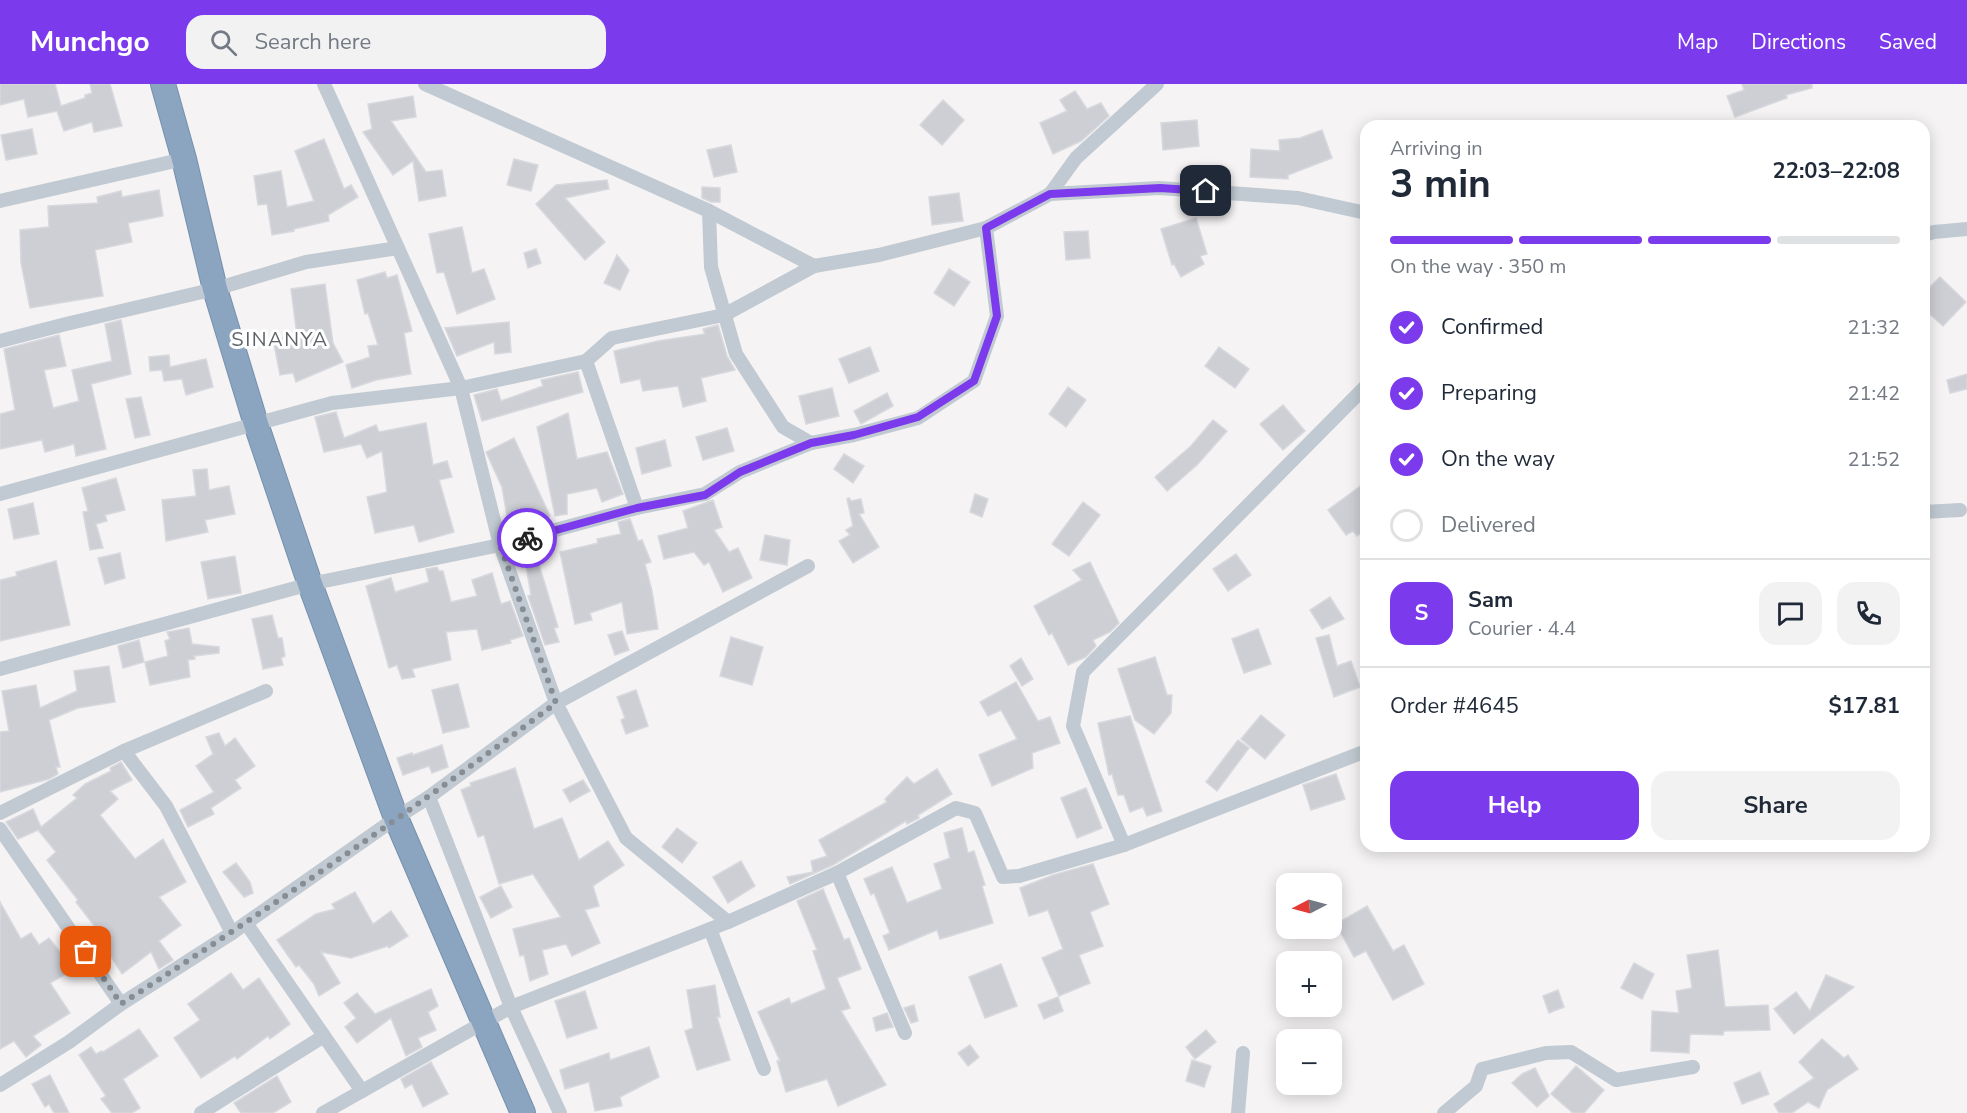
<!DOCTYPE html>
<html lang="en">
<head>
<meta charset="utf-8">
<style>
	body { margin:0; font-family:"Nunito Sans",sans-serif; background:#f2f2f3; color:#1f2937; height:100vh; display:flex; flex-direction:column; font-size:22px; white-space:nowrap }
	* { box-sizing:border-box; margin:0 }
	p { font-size:20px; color:#747a83 }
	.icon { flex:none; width:33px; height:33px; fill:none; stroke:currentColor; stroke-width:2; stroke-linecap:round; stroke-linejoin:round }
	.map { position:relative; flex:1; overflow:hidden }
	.side { position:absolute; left:1360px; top:36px; width:570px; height:732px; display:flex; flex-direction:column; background:#fff; border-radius:18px; box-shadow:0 3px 15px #0003 }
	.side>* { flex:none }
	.needle { width:39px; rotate:264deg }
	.fabs { position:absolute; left:1276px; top:789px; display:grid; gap:12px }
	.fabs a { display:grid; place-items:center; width:66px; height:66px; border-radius:12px; background:#fff; box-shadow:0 3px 15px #0003; font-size:30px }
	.pin { position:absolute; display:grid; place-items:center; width:51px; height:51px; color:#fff; margin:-26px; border-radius:12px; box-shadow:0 3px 9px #0006 }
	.courier { position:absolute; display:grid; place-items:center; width:60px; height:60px; margin:-30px; border:4px solid #7c3aed; border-radius:50%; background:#fff; color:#222; box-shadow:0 2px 8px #0007 }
	.headline em { font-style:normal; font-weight:700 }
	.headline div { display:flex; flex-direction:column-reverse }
	.headline { display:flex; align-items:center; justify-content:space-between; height:102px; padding:0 30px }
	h1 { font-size:39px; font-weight:700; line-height:45px }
	.bar { display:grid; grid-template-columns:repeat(4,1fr); gap:9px 6px; align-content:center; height:72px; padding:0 30px }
	.bar i { height:8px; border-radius:4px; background:#e0e1e3 }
	.bar .current { background:#7c3aed }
	.bar p { grid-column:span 4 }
	.line { display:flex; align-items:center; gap:15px; padding:0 30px; border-top:2px solid #e0e1e3 }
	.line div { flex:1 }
	.round { display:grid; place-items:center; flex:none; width:63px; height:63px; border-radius:18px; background:#f2f2f3 }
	ol { padding:0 30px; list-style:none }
	li { display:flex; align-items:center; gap:18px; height:66px }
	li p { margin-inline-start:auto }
	li .icon { padding:6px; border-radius:50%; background:#7c3aed; color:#fff; stroke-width:4 }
	li:last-child { color:#747a83 }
	li i { width:33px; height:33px; border:3px solid #e0e1e3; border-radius:50% }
	.cta { display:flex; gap:12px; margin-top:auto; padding:12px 30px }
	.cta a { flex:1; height:69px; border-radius:18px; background:#7c3aed; color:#fff; font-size:24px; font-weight:700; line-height:69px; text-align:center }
	.cta a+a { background:#f2f2f3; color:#1f2937 }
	header { display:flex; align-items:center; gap:36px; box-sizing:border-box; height:84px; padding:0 30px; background:#7c3aed; color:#fff }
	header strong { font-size:28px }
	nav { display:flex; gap:33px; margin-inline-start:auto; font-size:21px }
	.search { width:420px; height:54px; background:#f2f2f3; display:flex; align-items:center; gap:15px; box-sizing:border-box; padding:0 21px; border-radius:18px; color:#747a83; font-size:22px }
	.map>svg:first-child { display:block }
	.building { fill:#cdcfd5; stroke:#d7d9de; stroke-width:1.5 }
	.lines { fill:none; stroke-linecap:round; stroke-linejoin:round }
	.highway-casing { stroke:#7690ad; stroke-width:26 }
	.street { stroke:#c1cad2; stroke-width:14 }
	.highway { stroke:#8ba5c1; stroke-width:24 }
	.done { stroke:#868d94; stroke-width:6; stroke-dasharray:0 10.8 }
	.route { stroke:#7c3aed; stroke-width:8 }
	.labels { text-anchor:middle; stroke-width:6; stroke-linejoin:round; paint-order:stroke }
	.neighbourhood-label { font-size:20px; letter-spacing:1.5px; fill:#5f6368; stroke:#fff }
</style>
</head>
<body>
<header>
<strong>Munchgo</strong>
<div class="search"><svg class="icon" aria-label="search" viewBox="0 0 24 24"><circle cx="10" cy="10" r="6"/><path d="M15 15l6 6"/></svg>Search here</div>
<nav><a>Map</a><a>Directions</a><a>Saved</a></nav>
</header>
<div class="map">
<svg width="1967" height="1029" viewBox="0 0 1967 1029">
	<rect width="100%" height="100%" fill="#f5f3f3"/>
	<g class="building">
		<path d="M0 0H55L61 22 85 14V11L92 9 90 0H110L122 42 94 48 92 38 64 47 57 27 28 33 24 15 0 21Z"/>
		<path d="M1742 0H1812V4L1786 11 1787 14 1735 33 1727 12 1744 6Z"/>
		<path d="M1075 7 1087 25 1101 19 1109 32 1081 57 1053 70 1040 39 1067 27 1060 16Z"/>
		<path d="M413 12 416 33 391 37 426 88 442 86 446 112 419 117 413 77 393 91 363 48 372 45 368 20Z"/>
		<path d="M943 16 964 36 942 61 920 41Z"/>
		<path d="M1197 36 1199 62 1163 66 1161 39Z"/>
		<path d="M32 45 37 70 6 76 1 51Z"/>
		<path d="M1322 46 1332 74 1288 91V95L1250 93 1251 65 1280 67 1279 56 1300 54Z"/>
		<path d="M324 55 344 105 351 101 358 113 328 131 329 137 294 145V147L272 151 267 120 258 121 254 92 281 87 287 123 314 117 295 67Z"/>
		<path d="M731 61 737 88 714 93 707 66Z"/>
		<path d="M514 75 538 81 531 107 507 101Z"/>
		<path d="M607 96 609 105 565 114 605 158 585 176 536 120 556 101Z"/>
		<path d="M702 103 720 104V118H711L702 114Z"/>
		<path d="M159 106 163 132 128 139 132 158 95 166 103 212 30 224 21 179 20 146 49 143 48 122 98 119 97 113 121 107 122 113Z"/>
		<path d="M959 109 963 137 932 141 929 113Z"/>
		<path d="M1196 134 1207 170 1200 172 1204 180 1181 193 1174 180 1172 181 1161 145Z"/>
		<path d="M462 143 472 189 484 185 495 215 457 230 444 188 437 189 429 150Z"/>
		<path d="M1088 147 1090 174 1066 176 1064 148Z"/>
		<path d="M536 165 541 179 528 184 524 169Z"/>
		<path d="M617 171 629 186 620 206 604 199Z"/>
		<path d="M949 185 970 198 954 222 934 209Z"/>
		<path d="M385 188 387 194 397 191 412 247 404 249 411 290 376 296 352 304 346 281 370 273 368 262 378 261 368 229 365 230 357 196Z"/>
		<path d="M1940 193 1966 218 1943 242 1924 225V209Z"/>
		<path d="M325 200 333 259 343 278 296 298 293 289 280 291 273 255 297 252 291 205Z"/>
		<path d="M121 236 131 290 91 300 106 365 76 372 74 360 45 368 42 356 0 365V330L15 326 4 265 59 251 66 282 44 286 53 324 79 317 72 286 112 277 105 240Z"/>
		<path d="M509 238 511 268 495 270 494 258 457 272 445 244Z"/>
		<path d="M718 241 727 272 735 286 701 294 706 317 683 323 678 302 643 307 640 295 621 299 614 267 658 257 705 250 703 245Z"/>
		<path d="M870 263 879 287 849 299 839 275Z"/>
		<path d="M1219 263 1249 285 1235 304 1205 282Z"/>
		<path d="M169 271 170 283 206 275 213 303 186 311 182 295 164 297 162 286 150 287 149 273Z"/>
		<path d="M578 288 583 308 482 337 474 311 497 305 501 317 543 302 541 296Z"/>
		<path d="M1967 290V305L1950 309 1947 296Z"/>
		<path d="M1068 303 1086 316 1066 343 1049 330Z"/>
		<path d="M832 304 839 332 806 340 799 312Z"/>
		<path d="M887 309 893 322 861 340 854 327Z"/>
		<path d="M141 313 150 351 135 354 126 315Z"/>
		<path d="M1283 321 1305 347 1283 366 1260 340Z"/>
		<path d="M336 328 344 354 376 341 379 348 426 339 433 381 447 377 452 393 439 396 454 448 419 458 414 441 375 449 367 413 387 408 382 367 367 374 361 360 324 368 315 333Z"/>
		<path d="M568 329 577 375 607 368 623 410 602 418 597 404 567 410V430L555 432 537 343Z"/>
		<path d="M1213 336 1227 347 1197 381 1167 407 1155 393 1191 362Z"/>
		<path d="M727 344 734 367 703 376 696 353Z"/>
		<path d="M514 354 550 432 508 438 502 403 486 368Z"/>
		<path d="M665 356 671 382 642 390 636 364Z"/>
		<path d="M844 370 864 382 853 399 834 385Z"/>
		<path d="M207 385 209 406 229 402 235 430 205 436 208 448 166 457 162 416 196 412 193 386Z"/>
		<path d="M116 394 125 426 105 431 107 437 96 440 103 464 90 466 83 428 88 427 82 404Z"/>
		<path d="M1366 398V445L1357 452 1353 447 1346 451 1328 426Z"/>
		<path d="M975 410 988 415 982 433 970 428Z"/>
		<path d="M849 414 851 417 861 415 864 429 859 430 879 463 853 479 839 457 850 451 846 446 853 442 847 415Z"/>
		<path d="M713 416 722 443 714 446 729 468 738 464 752 494 723 508 709 478 704 481 694 468 664 475 658 452 688 444 683 427Z"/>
		<path d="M1083 418 1100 431 1069 472 1052 460Z"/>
		<path d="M33 419 39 450 14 455 8 425Z"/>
		<path d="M630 435 638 457 642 456 651 478 645 480 652 507 658 545 627 550 622 518 590 529 592 536 575 540 560 468 598 459 597 455 621 450 618 438Z"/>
		<path d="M765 451 790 456 787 481 760 476Z"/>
		<path d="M533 461 558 543 554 544 559 558 545 561 528 512 531 511 523 464Z"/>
		<path d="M120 469 125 494 105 500 98 474Z"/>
		<path d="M1236 470 1251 491 1228 507 1213 485Z"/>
		<path d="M235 472 241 509 208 515 201 478Z"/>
		<path d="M56 477 70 541 0 557V496L17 492 16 488Z"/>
		<path d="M1090 478 1119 539 1110 548 1093 556 1096 562 1086 573 1068 581 1052 549 1049 551 1034 522 1082 496 1073 486Z"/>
		<path d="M437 483 439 487H443L451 518 477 512 472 496 492 489 501 520 510 517 523 552 510 556 511 559 482 566 477 545 446 548 451 576 412 585 415 593 402 595 397 581 389 584 366 502 391 494 395 508 429 498 426 485Z"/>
		<path d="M1330 513 1344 535 1322 545 1310 526Z"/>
		<path d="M272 531 278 554H282L285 572 281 574 283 581 263 585 252 535Z"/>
		<path d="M189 544 192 560 219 563V569L194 572 195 575 188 576 190 593 150 601 145 578 168 572 165 557 170 555 167 548Z"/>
		<path d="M1258 545 1271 580 1244 589 1232 555Z"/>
		<path d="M622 547 629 566 615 571 608 551Z"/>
		<path d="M1329 551 1337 582 1351 577 1360 603 1334 613 1316 554Z"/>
		<path d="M731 553 763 563 752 601 720 592Z"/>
		<path d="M139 556 144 578 123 584 118 562Z"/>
		<path d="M1155 573 1167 611H1172L1171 629 1154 650 1135 636 1118 585Z"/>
		<path d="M1021 574 1033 595 1022 602 1010 582Z"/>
		<path d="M109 582 115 618 78 624 49 636 60 683H56L58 690 49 695 0 708V648L9 647 2 607 36 601 40 624 77 607 74 587Z"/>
		<path d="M1016 598 1038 637 1050 633 1060 659 1032 669 1033 684 992 702 979 671 1017 655 1001 626 988 632 980 618Z"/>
		<path d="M458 600 469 643 443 649 432 606Z"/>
		<path d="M636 606 648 642 626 650 621 636 625 634 617 613Z"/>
		<path d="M1261 631 1285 651 1265 675 1241 655Z"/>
		<path d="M1130 632 1162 727 1147 732 1143 723 1130 728 1124 711H1118L1112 690 1109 691 1098 639Z"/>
		<path d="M219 649 225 662 235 654 255 682 235 696 241 704 211 724 214 730 188 743 180 726 214 708 196 682 213 670 206 653Z"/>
		<path d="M1238 656 1249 664 1217 707 1206 698Z"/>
		<path d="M442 661 448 683 432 689 429 682 403 691 397 674 412 669 413 671Z"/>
		<path d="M121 678 132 696 110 707 118 715 100 731 135 775 163 755 186 798 159 813 181 841 159 857 173 876 159 885 151 868 122 890 102 859 106 857 76 818 78 816 47 776 56 768 38 746 18 755 6 738 33 725 41 743 77 714 73 711 85 700 111 687 110 684Z"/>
		<path d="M515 684 534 745 562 734 579 776 608 757 624 781 593 802 599 822 585 826 600 859 572 872 566 860 542 866 548 890 530 897 524 871 520 872 513 845 561 833 533 790 499 800 484 751 478 753 461 706 471 702 470 699Z"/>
		<path d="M937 685 952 710 918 731 919 734 907 740 906 737 833 781 790 800 787 793 813 788 811 777 827 772 819 756 887 718 885 715 907 693 914 700Z"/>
		<path d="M1336 690 1345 715 1311 726 1303 701Z"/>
		<path d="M583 696 590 707 570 718 563 706Z"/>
		<path d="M1086 704 1102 744 1077 754 1061 714Z"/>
		<path d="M677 744 697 759 682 779 662 763Z"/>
		<path d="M962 744 968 769 974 767 985 801 982 802 993 839 940 855 937 846 889 866 883 852 890 849 874 809 871 811 864 795 892 783 907 819 942 805 934 780 950 774 944 749Z"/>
		<path d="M741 777 755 802 728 819 713 793Z"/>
		<path d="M236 779 250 798 253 809 244 813 223 788Z"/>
		<path d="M1093 780 1109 820 1090 828 1103 862 1079 871 1090 899 1059 912 1042 874 1063 865 1048 826 1029 832 1020 804 1053 791Z"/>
		<path d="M501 802 512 823 491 834 480 813Z"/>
		<path d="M823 805 844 856 849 854 861 885 837 894 850 924 841 927 886 1001 838 1022 827 995 786 1008 777 977H780L758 928 789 914 791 920 826 905 813 867 817 866 797 817Z"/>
		<path d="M355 808 373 840 391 827 408 852 389 864 388 862 351 874 321 868 340 899 319 912 314 900 299 881 296 883 277 856 316 830 335 825 332 820Z"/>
		<path d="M0 818 21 855 31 849 39 861 49 854 60 868 66 863 75 875 69 879 73 886 50 899 70 929 33 952 41 961 26 973 14 957 0 965Z"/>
		<path d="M1367 822 1393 867 1404 861 1424 900 1393 916 1366 867 1354 873 1336 840Z"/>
		<path d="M1718 866 1725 923 1768 921 1770 946 1724 947 1723 951 1690 950 1689 969 1651 967 1652 927 1679 929 1676 907 1692 904 1687 871Z"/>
		<path d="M1634 879 1654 890 1642 915 1621 904Z"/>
		<path d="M1001 880 1017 922 985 934 969 893Z"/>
		<path d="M231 889 243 906 259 894 290 940 270 955 268 952 237 975 235 972 201 994 174 954 200 936 188 920Z"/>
		<path d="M1826 891 1854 903 1794 950 1774 925 1796 908 1810 927Z"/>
		<path d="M715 901 720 933H717L730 976 697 986 685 947 693 944 687 906Z"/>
		<path d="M431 905 438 922 428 928 436 946 418 954 422 963 406 972 391 934 357 959 345 943 356 934 344 919 357 909 375 930Z"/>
		<path d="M1558 906 1564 923 1549 929 1543 912Z"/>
		<path d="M585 907 597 944 567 954 555 917Z"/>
		<path d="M1058 913 1063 927 1044 935 1038 921Z"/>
		<path d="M914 921 918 937 911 939 904 924Z"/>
		<path d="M887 929 893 943 876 947 873 934Z"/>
		<path d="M139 945 158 972 123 995 140 1024 132 1029H112L101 1015 106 1012 79 971 91 963 96 970 102 967 103 968Z"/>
		<path d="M1206 946 1216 958 1195 975 1186 963Z"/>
		<path d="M1822 955 1844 974 1848 971 1858 985 1827 1006 1819 1024 1808 1018 1792 1029H1779L1774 1020 1814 994 1799 978Z"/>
		<path d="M970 961 979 973 968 982 958 969Z"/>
		<path d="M649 963 659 993 620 1013 622 1022 595 1027 589 998 565 1005 560 986 609 969 610 976Z"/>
		<path d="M1192 976 1211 982 1204 1003 1186 997Z"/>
		<path d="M431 978 448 1010 423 1023 412 1000 405 1004 401 995Z"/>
		<path d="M1576 982 1604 1006 1584 1029H1573L1551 1010Z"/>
		<path d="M1535 984 1549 1012 1537 1023 1512 999 1522 990Z"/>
		<path d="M1760 988 1769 1010 1742 1020 1734 999Z"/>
		<path d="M50 991 69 1029H54L49 1020 45 1023 32 1000Z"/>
		<path d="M277 992 291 1018 273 1029H241L234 1019Z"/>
	</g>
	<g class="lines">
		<defs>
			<path id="highway" d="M163 0 184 75 215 205 256 340 310 500 396 734 523 1029"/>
		</defs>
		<use href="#highway" class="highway-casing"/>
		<g class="street">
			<path d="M324 0 461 304 500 461 556 619 626 754 728 838"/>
			<path d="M425 0 709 127 814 182 879 171 986 144 1050 110 1159 104 1298 114 1366 129"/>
			<path d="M1050 110 1076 74 1157 0"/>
			<path d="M0 117 184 75"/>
			<path d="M709 127 711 183 736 270 783 343 811 359 854 351 918 334 974 297 997 232 986 144"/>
			<path d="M1924 151 1934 148 1967 145"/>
			<path d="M0 257 66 240 215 205 306 178 398 164"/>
			<path d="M586 277 612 254 724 231 814 182"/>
			<path d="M0 410 332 319 461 304 586 277 637 424"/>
			<path d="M1924 428 1960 426"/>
			<path d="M0 585 310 500 500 461 637 424 705 410 740 388 811 359"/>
			<path d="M124 667 266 607"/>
			<path d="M429 713 511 923 560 1029"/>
			<path d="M0 729 124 667 166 722 232 849"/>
			<path d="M0 745 121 920"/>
			<path d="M1124 761 1073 642 1083 588 1366 302"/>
			<path d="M837 789 905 949"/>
			<path d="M246 839 362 1007"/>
			<path d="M710 845 764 985"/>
			<path d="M0 1001 69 958 121 920 232 849 396 734 429 713 556 619 808 482"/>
			<path d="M201 1029 324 952"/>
			<path d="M323 1029 511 923 728 838 837 789 956 724 975 729 1003 793 1019 792 1124 761 1366 667"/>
			<path d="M1238 1029 1243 969"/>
			<path d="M1444 1029 1476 1002 1482 985 1546 969 1571 968 1616 996 1693 983"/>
		</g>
		<use href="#highway" class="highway"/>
	</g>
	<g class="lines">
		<path class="done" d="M86 868 121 920C269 825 415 725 556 619L500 461 527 454"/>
		<path class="route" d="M527 454 637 424 705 411 740 388 811 359 854 351 918 333 974 297 997 232 986 144 1050 110 1160 104 1206 107"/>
	</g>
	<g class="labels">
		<g class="neighbourhood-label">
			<text x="280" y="262">SINANYA</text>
		</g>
	</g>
</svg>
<div class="fabs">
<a><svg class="needle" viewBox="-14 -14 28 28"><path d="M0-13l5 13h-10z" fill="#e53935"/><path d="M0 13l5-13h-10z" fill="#747a83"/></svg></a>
<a>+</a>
<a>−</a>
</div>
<div class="pin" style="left:86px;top:868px;background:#ea580c"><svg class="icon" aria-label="bag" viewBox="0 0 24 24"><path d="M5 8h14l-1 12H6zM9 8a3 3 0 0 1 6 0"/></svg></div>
<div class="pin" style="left:1206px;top:107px;background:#1f2937"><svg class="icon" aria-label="home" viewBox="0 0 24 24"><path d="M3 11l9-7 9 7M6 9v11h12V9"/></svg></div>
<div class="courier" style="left:527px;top:454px"><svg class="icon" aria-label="bike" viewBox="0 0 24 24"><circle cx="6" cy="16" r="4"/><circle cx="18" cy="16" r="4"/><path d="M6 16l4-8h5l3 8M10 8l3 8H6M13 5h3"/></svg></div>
<section class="side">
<div class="headline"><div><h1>3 min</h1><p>Arriving in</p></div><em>22:03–22:08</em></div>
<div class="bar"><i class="current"></i><i class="current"></i><i class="current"></i><i></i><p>On the way · 350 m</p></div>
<ol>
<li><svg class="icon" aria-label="check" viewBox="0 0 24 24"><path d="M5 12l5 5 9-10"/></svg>Confirmed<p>21:32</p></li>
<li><svg class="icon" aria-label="check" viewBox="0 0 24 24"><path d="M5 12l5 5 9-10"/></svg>Preparing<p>21:42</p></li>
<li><svg class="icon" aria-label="check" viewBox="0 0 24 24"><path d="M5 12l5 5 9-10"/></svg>On the way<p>21:52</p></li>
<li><i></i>Delivered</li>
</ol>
<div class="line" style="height:108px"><b class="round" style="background:#7c3aed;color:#fff">S</b><div><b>Sam</b><p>Courier · 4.4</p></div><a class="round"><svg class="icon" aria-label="chat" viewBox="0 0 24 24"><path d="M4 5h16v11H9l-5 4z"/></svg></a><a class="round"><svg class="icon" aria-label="phone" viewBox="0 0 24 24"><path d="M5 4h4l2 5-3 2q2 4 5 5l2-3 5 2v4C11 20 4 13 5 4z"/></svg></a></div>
<div class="line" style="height:78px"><div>Order #4645</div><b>$17.81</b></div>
<div class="cta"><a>Help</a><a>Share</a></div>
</section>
</div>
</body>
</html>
